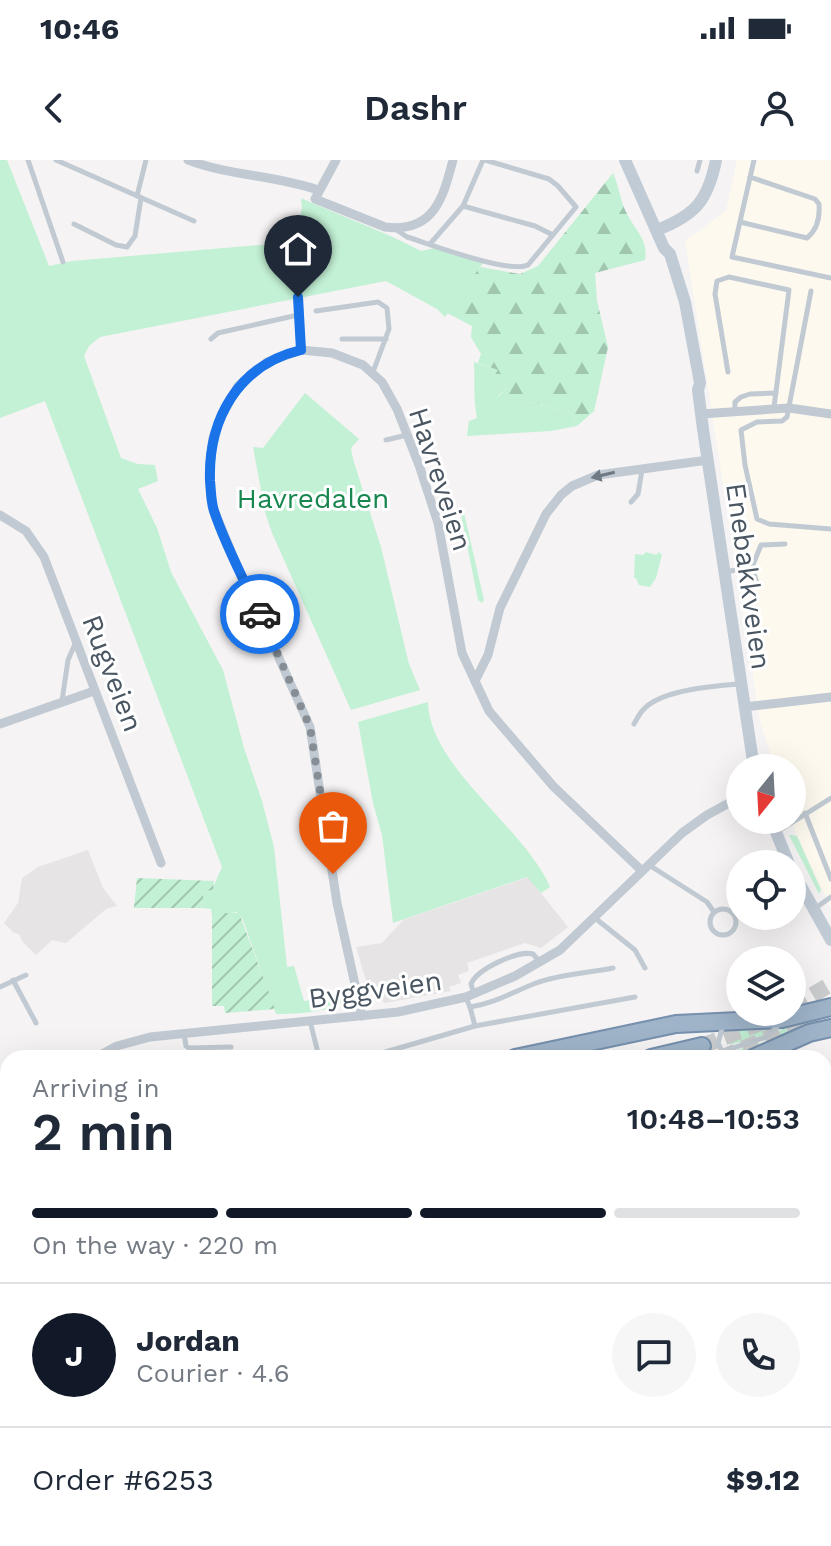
<!DOCTYPE html>
<html lang="en">
<head>
<meta charset="utf-8">
<style>
	body { margin:0; font-family:"Work Sans",sans-serif; background:#f6f6f7; color:#1f2937; height:100vh; display:flex; flex-direction:column; font-size:30px; white-space:nowrap }
	* { box-sizing:border-box; margin:0 }
	p { font-size:26px; color:#747a83 }
	.icon { flex:none; width:44px; height:44px; fill:none; stroke:currentColor; stroke-width:2; stroke-linecap:round; stroke-linejoin:round }
	.map { position:relative; flex:1; overflow:hidden }
	.details { position:absolute; left:0px; top:890px; width:832px; height:496px; display:flex; flex-direction:column; background:#fff; border-radius:24px 24px 0 0; box-shadow:0 8px 32px #0002 }
	.details>* { flex:none }
	.needle { width:52px; rotate:198deg }
	.fabs { position:absolute; left:726px; top:594px; display:grid; gap:16px }
	.fabs a { display:grid; place-items:center; width:80px; height:80px; border-radius:50%; background:#fff; box-shadow:0 8px 32px #0002; font-size:40px }
	.pin { position:absolute; display:grid; place-items:center; width:68px; height:68px; color:#fff; margin:-82px -34px; border-radius:50% 50% 50% 0; rotate:-45deg; box-shadow:0 0 8px #0007 }
	.pin .icon { rotate:45deg }
	.courier { position:absolute; display:grid; place-items:center; width:80px; height:80px; margin:-40px; border:6px solid #1a73e8; border-radius:50%; background:#fff; color:#222; box-shadow:0 2px 10px #0007 }
	.headline em { font-style:normal; font-weight:600 }
	.headline div { display:flex; flex-direction:column-reverse }
	.headline { display:flex; align-items:center; justify-content:space-between; height:136px; padding:0 32px }
	h1 { font-size:52px; font-weight:600; line-height:60px }
	.bar { display:grid; grid-template-columns:repeat(4,1fr); gap:12px 8px; align-content:center; height:96px; padding:0 32px }
	.bar i { height:10px; border-radius:6px; background:#e0e1e3 }
	.bar .selected { background:#111827 }
	.bar p { grid-column:span 4 }
	.line { display:flex; align-items:center; gap:20px; padding:0 32px; border-top:2px solid #e0e1e3 }
	.line div { flex:1 }
	.round { display:grid; place-items:center; flex:none; width:84px; height:84px; border-radius:42px; background:#f6f6f7 }
	.status { display:flex; justify-content:space-between; align-items:center; height:56px; padding:0 40px; background:#fff; direction:ltr }
	.status svg { height:22px; fill:currentColor }
	header { display:flex; justify-content:space-between; align-items:center; height:104px; padding:0 32px; background:#fff; font-size:36px; font-weight:600 }
	.map>svg:first-child { display:block }
	.commercial { fill:#fdf9ef }
	.education { fill:#e6e4e5 }
	.green { fill:#c3f1d5 }
	.forest { fill:url(#forest-firs) }
	.garden { fill:url(#garden-furrows) }
	.lines { fill:none; stroke-linecap:round; stroke-linejoin:round }
	.trunk-tunnel { stroke:#caccce; stroke-width:16; stroke-dasharray:16 8; stroke-linecap:butt }
	.trunk-casing { stroke:#7690ad; stroke-width:20 }
	.service { stroke:#c1cad2; stroke-width:5 }
	.minor { stroke:#c1cad2; stroke-width:9 }
	.tertiary { stroke:#c1cad2; stroke-width:11 }
	.secondary { stroke:#c1cbd6; stroke-width:12 }
	.trunk { stroke:#9fb4c9; stroke-width:16 }
	.rail-casing { stroke:#b5b8bd; stroke-width:6 }
	.rail { stroke:#fff; stroke-width:3; stroke-dasharray:9; stroke-linecap:butt }
	.oneway { fill:#6e7983 }
	.done { stroke:#868d94; stroke-width:8; stroke-dasharray:0 14.4 }
	.route { stroke:#1a73e8; stroke-width:10 }
	.labels { text-anchor:middle; stroke-width:6; stroke-linejoin:round; paint-order:stroke }
	.street-label { font-size:28px; fill:#4a5661; stroke:#fff }
	.park-label { font-size:28px; fill:#17864f; stroke:#fff }
</style>
</head>
<body>
<div class="status"><b>10:46</b><svg viewBox="0 0 49 12"><path d="M0 12V9h3v3zM5 12V6h3v6zM10 12V3h3v9zM15 12V0h3v12zM26 1h20v11H26zM47 4h2v5h-2z"/></svg></div>
<header><svg class="icon" aria-label="back" viewBox="0 0 24 24"><path d="M15 5l-7 7 7 7"/></svg>Dashr<svg class="icon" aria-label="person" viewBox="0 0 24 24"><circle cx="12" cy="8" r="4"/><path d="M4 21q1-7 8-7t8 7"/></svg></header>
<div class="map">
<svg width="831" height="1386" viewBox="0 0 831 1386">
	<defs>
		<pattern id="forest-firs" width="22" height="20" patternUnits="userSpaceOnUse" patternTransform="scale(2)"><rect width="22" height="20" fill="#c3f1d5"/><path d="M5 1l3.5 6h-7zM16 11l3.5 6h-7z" fill="#a0c6b0"/></pattern>
		<pattern id="garden-furrows" width="10" height="10" patternUnits="userSpaceOnUse" patternTransform="scale(2)"><rect width="10" height="10" fill="#c3f1d5"/><path d="M-1 1l2-2M0 10L10 0M9 11l2-2" fill="none" stroke="#a0c6b0"/></pattern>
	</defs>
	<rect width="100%" height="100%" fill="#f5f3f3"/>
	<g class="commercial">
		<path d="M737 0H831V748L797 676 791 660 792 608H775L760 561 685 81 726 51Z"/>
		<path d="M831 1099V1386H784V1378H824V1116Z"/>
	</g>
	<g class="education">
		<path d="M88 690 103 728 117 746 106 749 66 783 52 780 36 795 22 781 19 774 14 773 4 763 18 743 22 718 38 707Z"/>
		<path d="M528 717 568 767 541 788 525 783 467 803 469 811 458 815 461 823 449 827 451 831 385 843 374 836 367 824 356 787 382 783 403 760Z"/>
	</g>
	<g class="green">
		<path d="M0 0H7L49 106 72 101 294 82 302 48 301 38C340 56 384 71 421 91L435 88 483 103 445 157 437 149 386 121 100 177 89 186 84 196 121 298 138 304 155 305 158 321 138 329 157 368 171 412 223 510 244 588 262 641 274 687 287 807 294 806 304 841 348 835C339 853 296 854 276 854L243 760 237 752 212 756 211 749 202 748 204 731 212 730 222 707 45 241 0 258Z"/>
		<path d="M474 202 498 210 507 228 498 236 516 249 533 242 572 253 577 266 551 271 467 276 469 261 477 258C473 238 475 222 474 202Z"/>
		<path d="M305 233 359 279 351 288 353 299 381 387 409 504 420 530 351 550 272 373 265 352 253 287 263 288Z"/>
		<path d="M464 353 484 440 482 443 478 440 461 355Z"/>
		<path d="M646 392 656 395 659 392 662 395 656 418 650 427 639 425 636 418H634L635 394 643 395Z"/>
		<path d="M428 542C429 607 525 668 550 727L541 733 527 717 393 763 382 675 373 643 358 562Z"/>
		<path d="M792 675 797 676 821 730 819 734 789 675Z"/>
		<path d="M820 858V863L749 897 737 895 733 891 767 881 787 865Z"/>
		<path d="M770 867 772 869 762 876 730 885 728 879 734 870Z"/>
		<path d="M180 1378H425L428 1386H184Z"/>
		<path d="M477 1378H531L533 1386H480Z"/>
	</g>
	<path class="forest" d="M613 13C619 26 620 40 626 52 634 69 649 80 645 100L595 113 597 141 608 187 594 251 577 266 572 253 533 242 516 249 500 247 495 240 507 228 498 224 494 216 498 210 478 203 481 194 471 177 472 166 447 153 480 107 520 114 538 106Z"/>
	<g class="garden">
		<path d="M137 718 214 721 213 730 204 731 202 748H134Z"/>
		<path d="M225 753H239L275 849 225 853 224 846H212V756Z"/>
	</g>
	<g class="lines">
		<g class="trunk-tunnel">
			<path d="M792 847 831 824"/>
			<path d="M702 886 768 860"/>
			<path d="M721 898 768 878 817 853"/>
		</g>
		<defs>
			<g id="trunk">
				<path d="M515 898 676 864 782 859 831 847"/>
				<path d="M651 898 702 886"/>
				<path d="M753 898 809 873 831 868"/>
				<path d="M824 991 831 973"/>
				<path d="M824 1041 831 1020"/>
				<path d="M0 1081 8 1077"/>
				<path d="M0 1097 8 1094"/>
				<path d="M742 1386 743 1378"/>
				<path d="M762 1386V1378"/>
			</g>
		</defs>
		<use href="#trunk" class="trunk-casing"/>
		<g class="service">
			<path d="M28 0 63 102"/>
			<path d="M56 0 194 61"/>
			<path d="M754 0 732 97 831 118"/>
			<path d="M697 11 700 0"/>
			<path d="M137 36 146 0"/>
			<path d="M463 46 535 66 553 75"/>
			<path d="M740 62 807 78C817 70 820 57 819 44L815 39 750 17"/>
			<path d="M74 64 116 85 127 87 135 76 141 38"/>
			<path d="M394 68 407 77C430 84 508 114 528 105L576 47 558 26 549 19 485 0"/>
			<path d="M430 84 463 46 483 0"/>
			<path d="M811 131 787 257 782 261 757 262 741 270 745 305 757 359 769 364 831 369"/>
			<path d="M316 151 378 142 387 148 389 169 373 212"/>
			<path d="M211 179 218 173 298 155"/>
			<path d="M342 179H386"/>
			<path d="M728 212 715 134 717 121 729 117 789 130 774 247"/>
			<path d="M735 251V242L741 237 750 234 776 233"/>
			<path d="M386 280 407 275"/>
			<path d="M631 342 638 334 642 310"/>
			<path d="M752 407 761 385 785 384"/>
			<path d="M725 412 752 407 757 423"/>
			<path d="M62 541 68 500 76 482"/>
			<path d="M634 564C637 559 640 552 645 548 663 530 714 526 739 524"/>
			<path d="M805 653 831 719"/>
			<path d="M777 672 831 638"/>
			<path d="M649 705 707 742 714 752"/>
			<circle cx="723" cy="762" r="13"/>
			<path d="M814 749 831 737"/>
			<path d="M595 758 635 790 645 808"/>
			<path d="M13 820 36 863"/>
			<path d="M0 827 26 815"/>
			<path d="M474 834 471 824C477 809 518 790 533 794L539 801"/>
			<path d="M466 838 470 847C495 843 513 832 536 823 560 814 588 813 613 808"/>
			<path d="M310 861 319 897"/>
			<path d="M723 865 718 883 725 898"/>
			<path d="M475 866 635 837"/>
			<path d="M184 874 186 886 189 888 231 887"/>
			<path d="M721 892 766 877 780 864"/>
			<path d="M368 897 475 866 470 847"/>
			<path d="M0 1369 10 1386"/>
			<path d="M381 1378 384 1386"/>
			<path d="M329 1386 330 1378"/>
			<path d="M636 1386V1378"/>
			<path d="M690 1386 692 1378"/>
		</g>
		<g class="minor">
			<path d="M188 0C230 16 275 15 318 30"/>
			<path d="M336 0 315 39 385 67C434 73 443 38 453 0"/>
			<path d="M298 137 301 190"/>
			<path d="M701 254 789 248 831 254"/>
			<path d="M0 355 26 371 44 397 161 703"/>
			<path d="M475 521 488 495 500 448 546 354 561 335 572 326 598 315 708 300"/>
			<path d="M744 547 831 537"/>
			<path d="M0 564 94 531"/>
			<path d="M362 856 337 743 310 567 233 396 214 350 211 338 210 303 213 278 220 259 238 226 267 202 301 190 332 193 363 205 382 222 397 249 419 305 438 363 462 493 489 551 553 626 641 710"/>
			<path d="M95 898 117 886 150 877 398 852 466 837 515 816 560 790 682 673 707 655 740 637"/>
			<path d="M0 947 8 943"/>
			<path d="M432 1378 434 1386"/>
			<path d="M618 1386V1378"/>
		</g>
		<g class="tertiary">
			<path d="M0 975 8 990"/>
			<path d="M164 1378 168 1386"/>
		</g>
		<g class="secondary">
			<path d="M625 0 664 88 670 94 685 142 700 223 698 230 703 269 754 608"/>
			<path d="M657 70C696 55 708 40 716 0"/>
			<path d="M771 660 789 704"/>
			<path d="M792 710 831 780"/>
		</g>
		<use href="#trunk" class="trunk"/>
		<defs>
			<g id="rail">
				<path d="M824 973H831"/>
				<path d="M0 1131 8 1127"/>
			</g>
		</defs>
		<use href="#rail" class="rail-casing"/>
		<use href="#rail" class="rail"/>
	</g>
	<defs><path id="oneway-solid" d="M-6-.8H1V-3.2L6.5 0L1 3.2V.8H-6Z" transform="scale(2)"/></defs>
	<use class="oneway" href="#oneway-solid" transform="translate(603 315) rotate(167)"/>
	<g class="lines">
		<path class="done" d="M260 454 310 567 333 714"/>
		<path class="route" d="M260 454C244 420 226 387 214 351 211 342 211 331 210 321 208 259 238 205 301 190L298 137"/>
	</g>
	<g class="labels">
		<g class="street-label">
			<text transform="translate(441 319) rotate(72)" y="10">Havreveien</text>
			<text transform="translate(749 416) rotate(82)" y="10">Enebakkveien</text>
			<text transform="translate(113 513) rotate(69)" y="10">Rugveien</text>
			<text transform="translate(375 829) rotate(-8)" y="10">Byggveien</text>
		</g>
		<g class="park-label">
			<text x="313" y="348">Havredalen</text>
		</g>
	</g>
</svg>
<div class="fabs">
<a><svg class="needle" viewBox="-14 -14 28 28"><path d="M0-13l5 13h-10z" fill="#e53935"/><path d="M0 13l5-13h-10z" fill="#747a83"/></svg></a>
<a><svg class="icon" aria-label="locate" viewBox="0 0 24 24"><circle cx="12" cy="12" r="6"/><path d="M12 2v4M12 18v4M2 12h4M18 12h4"/></svg></a>
<a><svg class="icon" aria-label="layers" viewBox="0 0 24 24"><path d="M12 4l9 5-9 5-9-5zM3 14l9 5 9-5"/></svg></a>
</div>
<div class="pin" style="left:333px;top:714px;background:#ea580c"><svg class="icon" aria-label="bag" viewBox="0 0 24 24"><path d="M5 8h14l-1 12H6zM9 8a3 3 0 0 1 6 0"/></svg></div>
<div class="pin" style="left:298px;top:137px;background:#1f2937"><svg class="icon" aria-label="home" viewBox="0 0 24 24"><path d="M3 11l9-7 9 7M6 9v11h12V9"/></svg></div>
<div class="courier" style="left:260px;top:454px"><svg class="icon" aria-label="car" viewBox="0 0 24 24"><path d="M5 17H2v-5l4-1 3-4h7l3 4 3 1v5h-3M9 17h6M6 11h13"/><circle cx="7" cy="17" r="2"/><circle cx="17" cy="17" r="2"/></svg></div>
<section class="details">
<div class="headline"><div><h1>2 min</h1><p>Arriving in</p></div><em>10:48–10:53</em></div>
<div class="bar"><i class="selected"></i><i class="selected"></i><i class="selected"></i><i></i><p>On the way · 220 m</p></div>
<div class="line" style="height:144px"><b class="round" style="background:#111827;color:#fff">J</b><div><b>Jordan</b><p>Courier · 4.6</p></div><a class="round"><svg class="icon" aria-label="chat" viewBox="0 0 24 24"><path d="M4 5h16v11H9l-5 4z"/></svg></a><a class="round"><svg class="icon" aria-label="phone" viewBox="0 0 24 24"><path d="M5 4h4l2 5-3 2q2 4 5 5l2-3 5 2v4C11 20 4 13 5 4z"/></svg></a></div>
<div class="line" style="height:104px"><div>Order #6253</div><b>$9.12</b></div>
</section>
</div>
</body>
</html>
